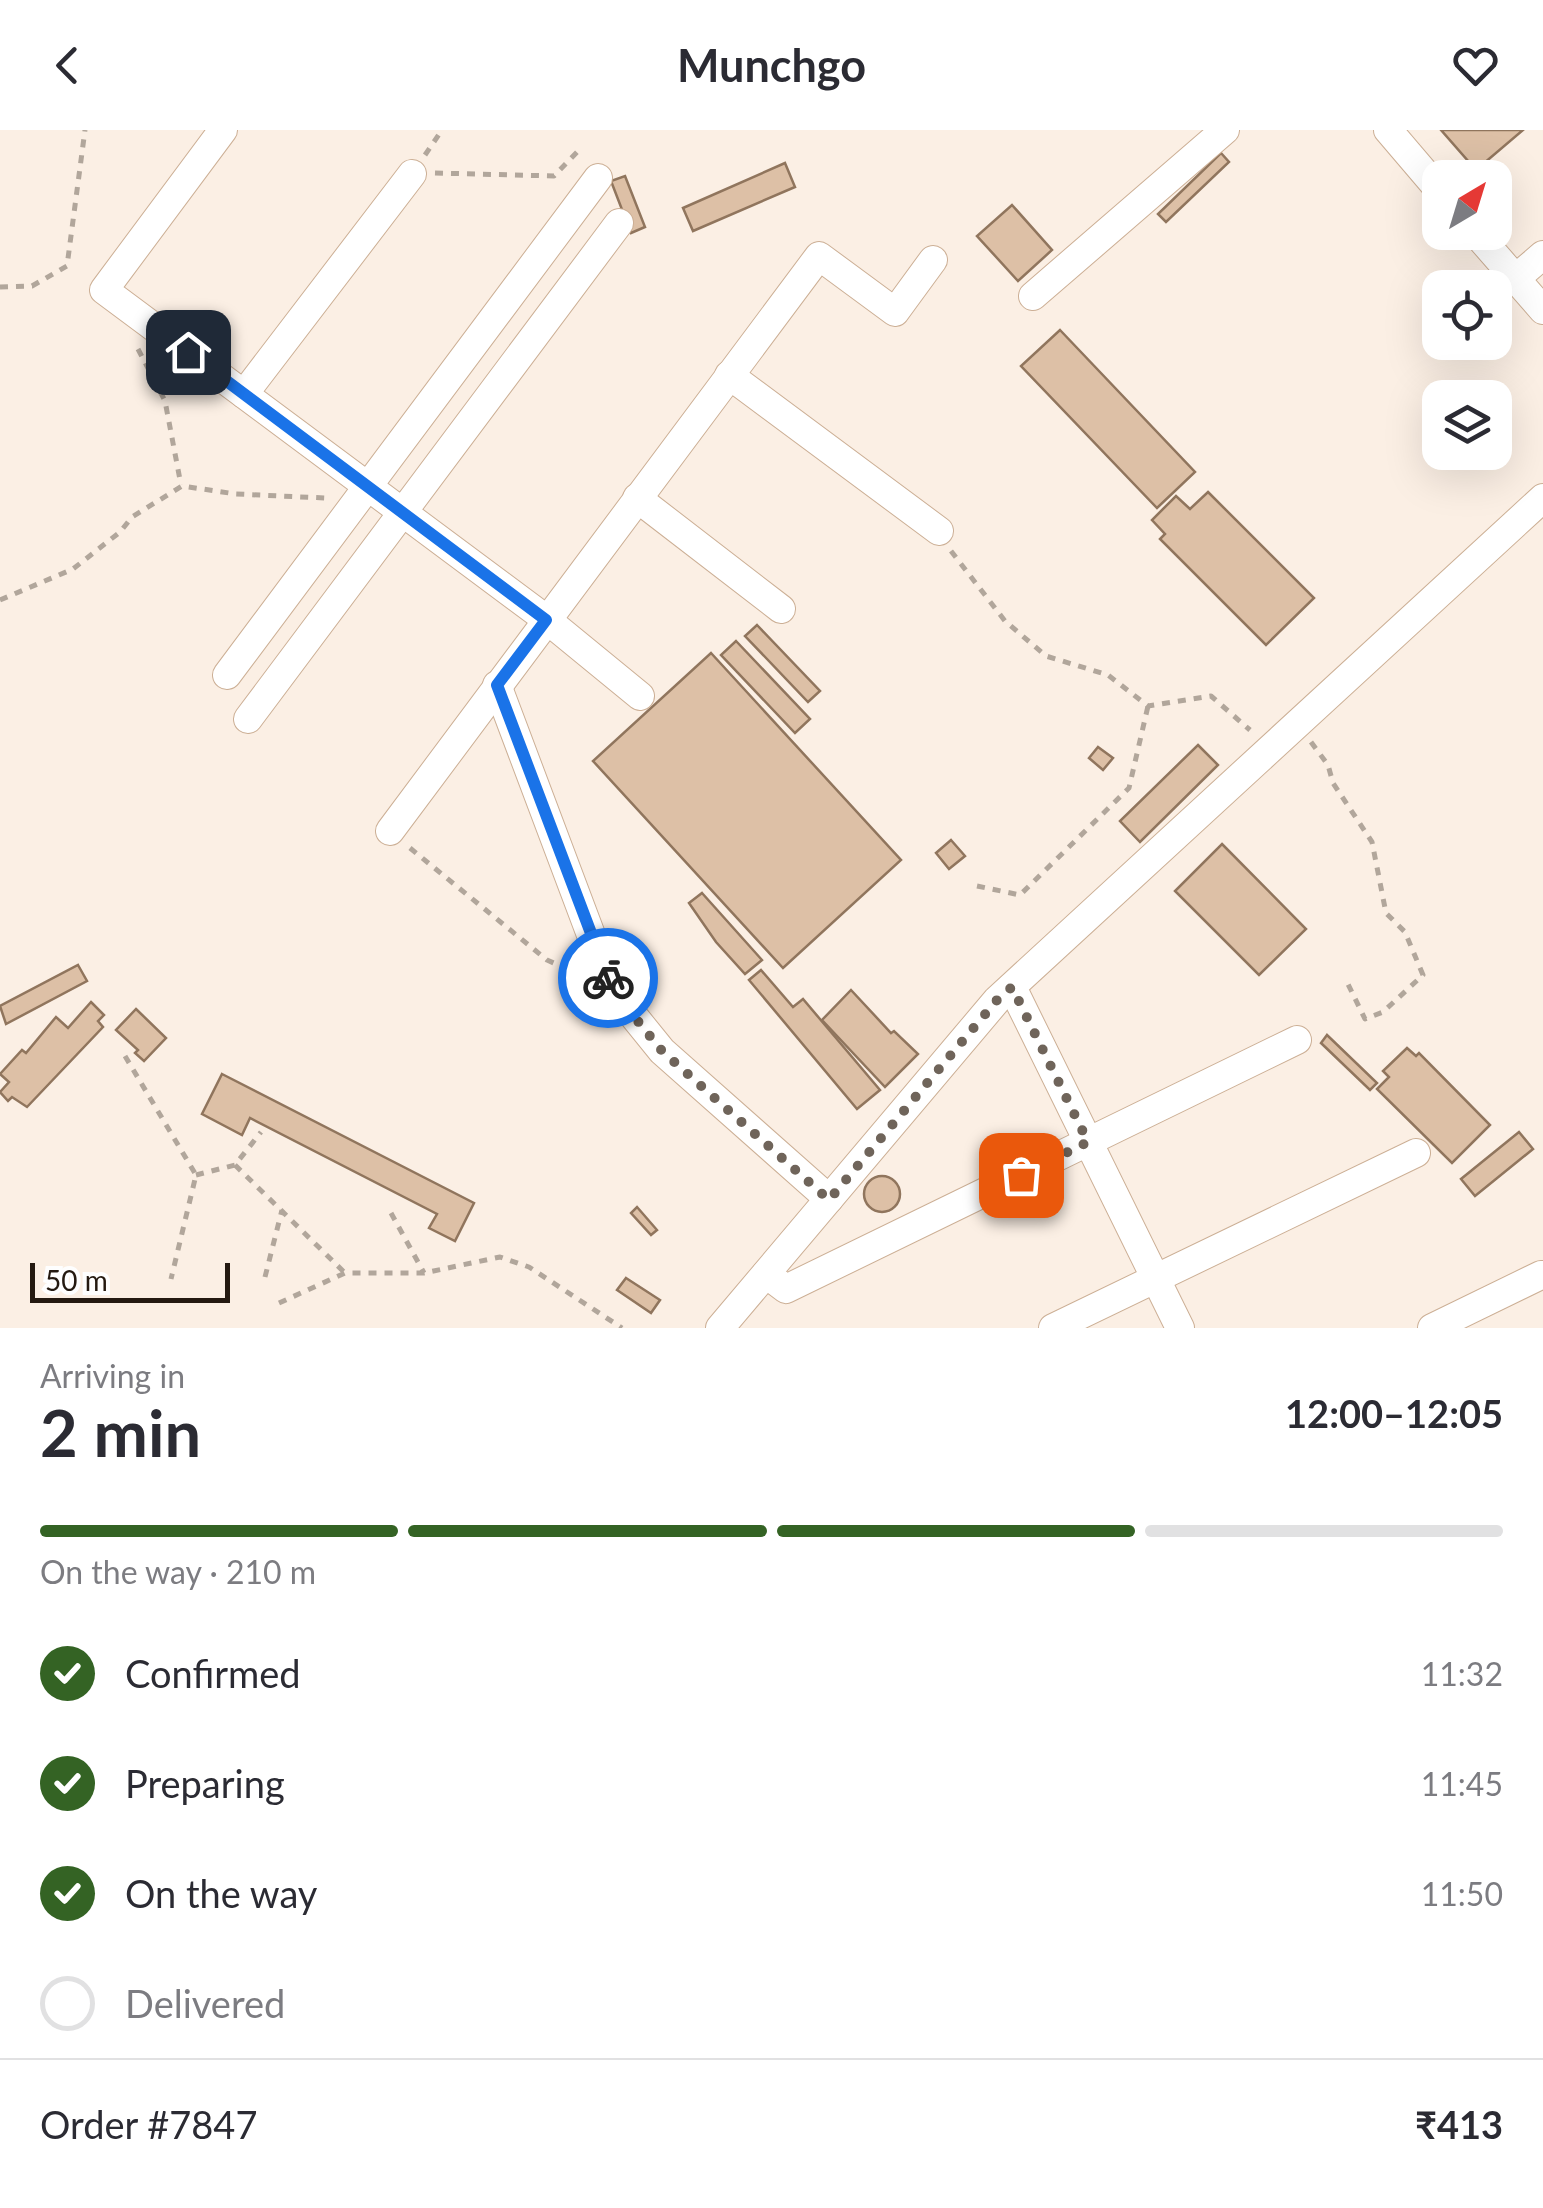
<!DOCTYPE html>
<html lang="en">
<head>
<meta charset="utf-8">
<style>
	body { margin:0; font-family:Lato,sans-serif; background:#f7f7f7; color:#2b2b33; height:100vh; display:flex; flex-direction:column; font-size:38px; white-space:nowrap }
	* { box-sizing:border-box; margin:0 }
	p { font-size:32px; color:#7c7c81 }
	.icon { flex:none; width:55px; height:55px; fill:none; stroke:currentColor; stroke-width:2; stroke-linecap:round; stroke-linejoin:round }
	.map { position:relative; height:1198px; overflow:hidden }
	.panel { display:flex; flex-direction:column; background:#fff; flex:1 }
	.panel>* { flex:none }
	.needle { width:65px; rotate:38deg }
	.tools { position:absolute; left:1422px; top:30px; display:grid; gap:20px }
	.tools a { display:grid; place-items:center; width:90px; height:90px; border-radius:20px; background:#fff; box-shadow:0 10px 40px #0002; font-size:50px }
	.scale { position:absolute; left:30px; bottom:25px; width:200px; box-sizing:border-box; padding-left:10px; border:5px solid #241910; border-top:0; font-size:28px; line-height:35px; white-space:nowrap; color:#241910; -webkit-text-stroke:8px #fefefe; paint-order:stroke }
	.pin { position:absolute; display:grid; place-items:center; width:85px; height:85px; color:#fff; margin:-42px; border-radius:20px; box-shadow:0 5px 15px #0006 }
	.courier { position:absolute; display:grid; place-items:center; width:100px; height:100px; margin:-50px; border:8px solid #1a73e8; border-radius:50%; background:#fff; color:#222; box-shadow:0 2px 12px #0007 }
	.head em { font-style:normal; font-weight:700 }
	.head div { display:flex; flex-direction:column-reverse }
	.head { display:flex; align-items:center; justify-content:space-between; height:170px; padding:0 40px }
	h1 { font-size:65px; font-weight:700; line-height:75px }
	.bar { display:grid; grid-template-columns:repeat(4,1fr); gap:15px 10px; align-content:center; height:120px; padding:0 40px }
	.bar i { height:12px; border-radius:8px; background:#e1e1e2 }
	.bar .on { background:#346324 }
	.bar p { grid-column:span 4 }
	.line { display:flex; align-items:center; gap:25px; padding:0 40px; border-top:2px solid #e1e1e2 }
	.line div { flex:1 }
	ol { padding:0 40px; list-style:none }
	li { display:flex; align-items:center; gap:30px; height:110px }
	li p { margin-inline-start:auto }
	li .icon { padding:10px; border-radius:50%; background:#346324; color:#fff; stroke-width:4 }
	li:last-child { color:#7c7c81 }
	li i { width:55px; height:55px; border:5px solid #e1e1e2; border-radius:50% }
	header { display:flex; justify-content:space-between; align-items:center; height:130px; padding:0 40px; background:#fff; font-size:45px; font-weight:700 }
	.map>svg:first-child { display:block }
	.building { fill:#ddc0a6; stroke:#90755d; stroke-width:2.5 }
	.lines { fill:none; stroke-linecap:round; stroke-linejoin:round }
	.minor-casing { stroke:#ccaf95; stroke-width:30 }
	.path { stroke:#b1a69b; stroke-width:5; stroke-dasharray:8 8; stroke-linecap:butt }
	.minor { stroke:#fff; stroke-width:28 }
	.done { stroke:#6f645a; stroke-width:10; stroke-dasharray:0 18 }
	.route { stroke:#1a73e8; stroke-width:12 }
</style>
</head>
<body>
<header><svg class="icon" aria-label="back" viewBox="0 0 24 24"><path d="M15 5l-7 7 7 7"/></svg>Munchgo<svg class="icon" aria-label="heart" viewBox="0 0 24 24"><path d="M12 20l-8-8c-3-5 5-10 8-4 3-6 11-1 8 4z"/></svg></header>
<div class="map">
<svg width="1543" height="1198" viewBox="0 0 1543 1198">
	<rect width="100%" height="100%" fill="#fbefe4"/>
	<g class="building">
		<path d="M1441 0H1523L1476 40Z"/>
		<path d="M1221 23 1229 32 1166 92 1158 84Z"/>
		<path d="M785 33 795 57 693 101 683 78Z"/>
		<path d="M625 46 645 97 631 103 611 51Z"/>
		<path d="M1012 75 1052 120 1018 151 977 106Z"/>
		<path d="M1060 200 1195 342 1157 378 1021 236Z"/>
		<path d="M1208 362 1314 468 1266 515 1160 409 1165 404 1152 390 1176 366 1190 379Z"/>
		<path d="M757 495 820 561 808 572 745 506Z"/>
		<path d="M736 511 810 589 795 603 721 525Z"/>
		<path d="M711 523 901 730 783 838 593 631Z"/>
		<path d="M1198 615 1218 635 1140 712 1120 691Z"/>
		<path d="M1098 617 1113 628 1103 640 1089 628Z"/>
		<path d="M951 710 965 726 949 739 936 723Z"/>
		<path d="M1222 714 1306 799 1259 845 1175 761Z"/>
		<path d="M702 763 762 830 745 844 716 812 689 773Z"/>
		<path d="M78 835 87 851 6 894 0 876Z"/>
		<path d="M761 840 793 877 803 869 880 960 857 979 749 850Z"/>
		<path d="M851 860 891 903 894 901 918 924 885 957 822 890Z"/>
		<path d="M91 872 104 885 98 891 103 897 27 977 12 967 8 971 0 962 9 952 0 944 22 920 26 923 56 887 68 898Z"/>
		<path d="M136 879 166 908 144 931 135 923 138 920 116 900Z"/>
		<path d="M1327 905 1377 953 1370 960 1321 913Z"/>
		<path d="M1407 918 1416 926 1419 923 1490 995 1452 1033 1377 959 1389 947 1383 941Z"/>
		<path d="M222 944 474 1073 455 1111 429 1098 437 1084 250 988 242 1005 202 984Z"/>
		<path d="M1519 1002 1533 1019 1475 1066 1461 1049Z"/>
		<circle cx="882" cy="1064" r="18"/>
		<path d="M637 1077 657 1100 651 1105 631 1083Z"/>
		<path d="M626 1148 660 1170 651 1183 617 1160Z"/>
	</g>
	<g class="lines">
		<defs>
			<g id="minor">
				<path d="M223 0 104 160 546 489 640 566"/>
				<path d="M1388 0 1440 61"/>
				<path d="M1475 102 1543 180"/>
				<path d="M1515 149 1543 125"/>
				<path d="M1033 166 1225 0"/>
				<path d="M729 245 939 401"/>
				<path d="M244 264 412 44"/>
				<path d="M637 368 781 479"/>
				<path d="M227 545 598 48"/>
				<path d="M497 555 611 858 662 921 829 1069"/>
				<path d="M248 589 619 93"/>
				<path d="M390 701 819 126 895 182 933 130"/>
				<path d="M1012 857 1180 1198"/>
				<path d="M766 1144 786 1159 1297 910"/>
				<path d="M720 1198 997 870 1543 368"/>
				<path d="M1053 1198 1416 1023"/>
				<path d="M1432 1198 1541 1145"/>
			</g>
		</defs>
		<use href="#minor" class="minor-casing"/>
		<g class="path">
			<path d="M425 25 442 0"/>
			<path d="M435 43 554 46 580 19"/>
			<path d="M0 157 32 156 67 136 85 0"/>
			<path d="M138 219 165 271 181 355"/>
			<path d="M951 421 1005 491 1046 526 1108 545 1148 576 1211 566 1250 600"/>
			<path d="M0 470 73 439 120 402 132 387 182 356 236 364 325 368"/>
			<path d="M1311 612 1328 635 1333 653 1372 712 1386 783 1405 802 1423 845 1383 882 1365 889 1346 850"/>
			<path d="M410 718 547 830 576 843"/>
			<path d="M977 756 1020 765 1129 658 1148 576"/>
			<path d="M125 926 196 1045 171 1149"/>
			<path d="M235 1035 345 1143"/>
			<path d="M196 1045 235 1035 261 1002"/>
			<path d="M391 1083 424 1143"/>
			<path d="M265 1147 282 1080"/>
			<path d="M279 1173 345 1143H424L500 1127 529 1137 622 1198"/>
		</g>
		<use href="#minor" class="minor"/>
	</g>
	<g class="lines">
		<path class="done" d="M608 848 611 858 662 921 829 1070 997 870 1012 857 1088 1012 1021 1045"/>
		<path class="route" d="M188 222 546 490 497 555 608 848"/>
	</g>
</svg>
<div class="tools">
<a><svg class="needle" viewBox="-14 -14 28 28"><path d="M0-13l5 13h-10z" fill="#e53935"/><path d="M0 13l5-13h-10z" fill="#7c7c81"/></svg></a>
<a><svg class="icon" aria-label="locate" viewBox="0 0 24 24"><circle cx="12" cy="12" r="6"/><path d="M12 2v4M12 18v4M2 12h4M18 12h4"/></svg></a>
<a><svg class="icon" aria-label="layers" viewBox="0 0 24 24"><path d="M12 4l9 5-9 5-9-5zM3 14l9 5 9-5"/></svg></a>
</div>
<div class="scale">50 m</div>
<div class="pin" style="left:1021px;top:1045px;background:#ea580c"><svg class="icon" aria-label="bag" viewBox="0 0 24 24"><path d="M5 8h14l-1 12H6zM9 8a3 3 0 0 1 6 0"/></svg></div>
<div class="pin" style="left:188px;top:222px;background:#1f2937"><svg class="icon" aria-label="home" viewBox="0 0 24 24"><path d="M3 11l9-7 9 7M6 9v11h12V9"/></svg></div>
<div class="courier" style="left:608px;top:848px"><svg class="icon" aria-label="bike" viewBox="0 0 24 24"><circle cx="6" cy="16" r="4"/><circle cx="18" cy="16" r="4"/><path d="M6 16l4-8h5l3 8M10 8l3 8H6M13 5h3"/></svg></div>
</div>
<section class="panel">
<div class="head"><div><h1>2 min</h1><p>Arriving in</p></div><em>12:00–12:05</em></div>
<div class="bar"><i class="on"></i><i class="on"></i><i class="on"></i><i></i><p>On the way · 210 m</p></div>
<ol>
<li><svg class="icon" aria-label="check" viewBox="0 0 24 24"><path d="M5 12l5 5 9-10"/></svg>Confirmed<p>11:32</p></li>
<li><svg class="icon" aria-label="check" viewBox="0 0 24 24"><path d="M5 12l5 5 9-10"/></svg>Preparing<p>11:45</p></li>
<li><svg class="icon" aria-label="check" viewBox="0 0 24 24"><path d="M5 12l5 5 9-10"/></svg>On the way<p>11:50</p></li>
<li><i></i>Delivered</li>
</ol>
<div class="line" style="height:130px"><div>Order #7847</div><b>₹413</b></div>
</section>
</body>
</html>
